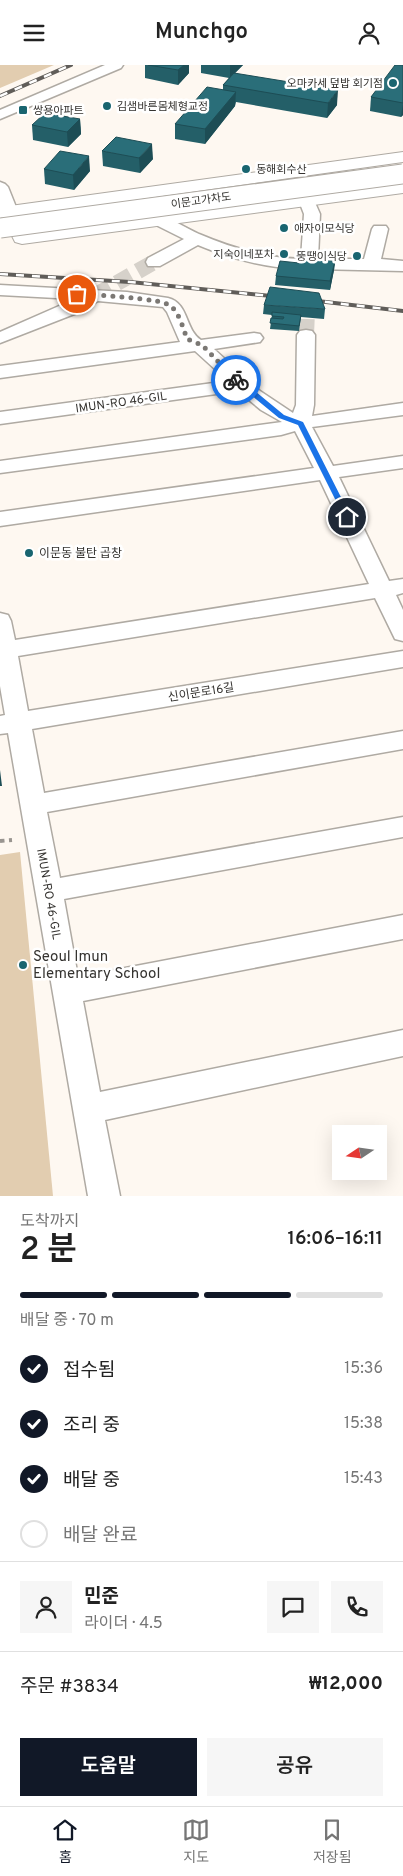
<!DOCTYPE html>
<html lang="ko">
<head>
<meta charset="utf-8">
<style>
	body { margin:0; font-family:Overpass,"Noto Sans KR",sans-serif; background:#f6f6f6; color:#222; height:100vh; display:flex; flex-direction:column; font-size:19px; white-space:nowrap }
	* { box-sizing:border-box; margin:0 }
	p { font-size:16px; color:#767676 }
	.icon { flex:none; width:28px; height:28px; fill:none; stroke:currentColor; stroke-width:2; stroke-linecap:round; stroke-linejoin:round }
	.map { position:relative; height:1131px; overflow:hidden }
	.sheet { display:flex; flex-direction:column; background:#fff; flex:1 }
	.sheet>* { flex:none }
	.needle { width:32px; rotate:257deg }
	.tools { position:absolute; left:332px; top:1060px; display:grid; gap:10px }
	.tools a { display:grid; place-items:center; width:55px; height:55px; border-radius:0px; background:#fff; box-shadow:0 5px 20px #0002; font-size:25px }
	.pin { position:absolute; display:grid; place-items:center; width:42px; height:42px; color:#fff; margin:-21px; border:2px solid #fff; border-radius:50%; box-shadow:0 1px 5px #0007 }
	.courier { position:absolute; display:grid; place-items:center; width:50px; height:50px; margin:-25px; border:4px solid #1a73e8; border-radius:50%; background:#fff; color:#222; box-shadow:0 1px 6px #0007 }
	.summary em { font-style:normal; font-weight:600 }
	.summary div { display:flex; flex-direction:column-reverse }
	.summary { display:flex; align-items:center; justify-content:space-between; height:85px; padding:0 20px }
	h1 { font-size:32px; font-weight:600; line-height:38px }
	.bar { display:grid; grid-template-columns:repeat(4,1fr); gap:8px 5px; align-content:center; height:60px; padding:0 20px }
	.bar i { height:6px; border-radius:4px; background:#e0e0e0 }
	.bar .current { background:#111827 }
	.bar p { grid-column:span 4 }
	.line { display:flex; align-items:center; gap:12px; padding:0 20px; border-top:1px solid #e0e0e0 }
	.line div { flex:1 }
	.round { display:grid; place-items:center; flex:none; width:52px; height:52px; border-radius:0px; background:#f6f6f6 }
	ol { padding:0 20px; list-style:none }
	li { display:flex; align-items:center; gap:15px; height:55px }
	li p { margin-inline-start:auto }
	li .icon { padding:5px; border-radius:50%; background:#111827; color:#fff; stroke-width:4 }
	li:last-child { color:#767676 }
	li i { width:28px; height:28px; border:2px solid #e0e0e0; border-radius:50% }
	.action { display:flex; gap:10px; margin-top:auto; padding:10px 20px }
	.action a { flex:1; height:58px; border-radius:0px; background:#111827; color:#fff; font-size:20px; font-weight:600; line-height:58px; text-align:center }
	.action a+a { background:#f6f6f6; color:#222 }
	header { display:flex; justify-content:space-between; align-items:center; height:65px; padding:0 20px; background:#fff; font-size:22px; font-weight:600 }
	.dock { display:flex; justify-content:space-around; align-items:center; height:70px; border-top:1px solid #e0e0e0; background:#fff; font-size:14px; color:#767676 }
	.dock a { display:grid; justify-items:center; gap:2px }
	.dock .current { color:#111827 }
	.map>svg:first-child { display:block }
	.green { fill:#e2cdb0 }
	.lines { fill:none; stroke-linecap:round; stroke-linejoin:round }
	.minor-tunnel { stroke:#d6d1ca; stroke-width:16; stroke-dasharray:16 8; stroke-linecap:butt }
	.minor-casing { stroke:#afaaa3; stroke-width:3 }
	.tertiary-casing { stroke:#afaaa3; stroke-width:2 }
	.path { stroke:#999590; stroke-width:4; stroke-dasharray:4.5 4.5; stroke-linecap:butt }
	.minor { fill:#fff; fill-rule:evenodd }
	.tertiary { fill:#fff; fill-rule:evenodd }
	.rail-casing { stroke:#605d59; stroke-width:4 }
	.rail { stroke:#fff; stroke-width:2.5; stroke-dasharray:8; stroke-linecap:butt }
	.secondary-bridge-casing { stroke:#afaaa3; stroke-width:21; stroke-linecap:butt }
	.secondary-bridge { stroke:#fff; stroke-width:19 }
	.wall { fill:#245f68 }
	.shaded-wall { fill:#1d4d55 }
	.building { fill:#2a6e79; stroke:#1d4d55 }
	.route { fill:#1a73e8 }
	.done { stroke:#7b7874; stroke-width:5; stroke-dasharray:0 9 }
	.poi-dot { fill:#196570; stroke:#fff; stroke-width:2 }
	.labels { text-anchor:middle; stroke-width:5; stroke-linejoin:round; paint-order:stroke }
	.far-poi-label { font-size:11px; fill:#353330; stroke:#fff; text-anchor:start }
	.far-street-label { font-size:11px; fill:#353330; stroke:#fff }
	.street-label { font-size:12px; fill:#353330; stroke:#fff }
	.poi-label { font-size:12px; fill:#353330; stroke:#fff; text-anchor:start }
	.near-poi-label { font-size:15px; fill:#353330; stroke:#fff; text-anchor:start }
</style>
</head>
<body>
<header><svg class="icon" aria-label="menu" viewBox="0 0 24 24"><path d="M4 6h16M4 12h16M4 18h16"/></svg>Munchgo<svg class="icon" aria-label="person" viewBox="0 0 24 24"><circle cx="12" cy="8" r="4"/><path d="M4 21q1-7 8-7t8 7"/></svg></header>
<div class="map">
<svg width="403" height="1131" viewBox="0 0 403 1131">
	<rect width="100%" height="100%" fill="#fef8f1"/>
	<g class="green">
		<path d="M0 0H54L0 23Z"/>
		<path d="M20 787 53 1131H0V790Z"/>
	</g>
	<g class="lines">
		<g class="minor-tunnel">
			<path d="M96 230 154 197"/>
			<path d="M306 270 309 201"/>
		</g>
		<defs>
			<g id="minor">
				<path d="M105 0H123L121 3 0 54V45Z"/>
				<path d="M0 117 5 119 8 122 18 147 16 150 0 153Z"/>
				<path d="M307 131 313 133 320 149 318 194H364L372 164 374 161H386L388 164 381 194 403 196V206L315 204C308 206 303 204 296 204 262 202 229 193 198 180L160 201H148L146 197 148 193 184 174 154 159 152 156 154 153 160 151C174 155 186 163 199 169 232 183 265 193 301 194L304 149 299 136 301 133Z"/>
				<path d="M0 220 127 227 168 233C189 238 185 265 201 275L254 268 260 269 263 273 260 277 214 284 260 326 293 348 296 340 297 270 300 266 306 265 312 266 315 270 314 340 312 351 403 338V350L312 362 333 401 403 391V403L339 412 389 516 403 514V528L396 530 403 545V576L395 574 375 533 18 591 28 646 403 586V602L32 664 44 728 403 666V684L47 747 60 813 403 752V772L64 834 78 912 403 850V874L83 936 100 1027 403 965V991L105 1055 120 1131H88L8 668 0 669V651L5 650 0 621V548L8 550 11 556 15 575 369 519 320 415 0 461V447L314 403 295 366 281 370 0 408V396L282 357 261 345 238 326 0 359V347L228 316 195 286 0 313V301L180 277 167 247 163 242 98 236 77 248 0 278V267L75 234 0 230Z"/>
			</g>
			<path id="tertiary" d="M403 87V97L22 151 29 166 403 116V128L22 179 15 177 0 147 3 143 10 141Z"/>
		</defs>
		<use href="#minor" class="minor-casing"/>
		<use href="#tertiary" class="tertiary-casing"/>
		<path class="path" d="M0 776 12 775"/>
		<use href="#minor" class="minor"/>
		<use href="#tertiary" class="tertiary"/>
		<defs>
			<g id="rail">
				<path d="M0 31 71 0"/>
				<path d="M0 209 130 217 281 232"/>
				<path d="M309 235 403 246"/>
			</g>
		</defs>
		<use href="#rail" class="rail-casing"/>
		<use href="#rail" class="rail"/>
		<defs>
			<path id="secondary-bridge" d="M0 163 403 109"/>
		</defs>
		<use href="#secondary-bridge" class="secondary-bridge-casing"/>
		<use href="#secondary-bridge" class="secondary-bridge"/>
	</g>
	<g class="wall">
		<path d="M145 0H189V8L178 20 145 13Z"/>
		<path d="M201 0H243L235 8 337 40 327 53 236 37 235 41 205 79 175 74V59L223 25V20L229 13 201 8Z"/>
		<path d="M403 0V50L401 52 370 46 371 32Z"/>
		<path d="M80 54 81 69 68 82 33 75 32 60Z"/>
		<path d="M102 86 153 94 140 108 103 101Z"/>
		<path d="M44 104 90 106 74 125 45 119Z"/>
		<path d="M335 196 334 205 330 225 275 220 276 211 299 198Z"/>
		<path d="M264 240 325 244 324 254 301 252 299 266 270 264 272 250 263 249Z"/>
	</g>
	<g class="shaded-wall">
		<path d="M184 0H189V8L178 20V5Z"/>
		<path d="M230 0H243L230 13Z"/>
		<path d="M338 25 337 40 327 53 328 38Z"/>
		<path d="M236 27 235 41 205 79V64Z"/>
		<path d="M403 37V50L401 52 403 38Z"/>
		<path d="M80 54 81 69 68 82 67 67Z"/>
		<path d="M152 79 153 94 140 108 139 93Z"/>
		<path d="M89 91 90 106 74 125 73 110Z"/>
		<path d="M335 196 334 205 330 225V216Z"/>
		<path d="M0 705 2 721H0Z"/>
	</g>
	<g class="building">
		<path d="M148 0H184L178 5Z"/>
		<path d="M395 0H403V38L371 32Z"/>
		<path d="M234 8 338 25 328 38 223 20Z"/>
		<path d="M207 22 236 27 205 64 175 59Z"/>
		<path d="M45 48 80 54 67 67 32 60Z"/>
		<path d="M116 72 152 79 139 93 102 86Z"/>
		<path d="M60 86 89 91 73 110 44 104Z"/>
		<path d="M300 193 335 196 330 216 276 211 280 196 299 198Z"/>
		<path d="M270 222 319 228 325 244 264 240Z"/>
		<path d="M272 247 301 250 299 261 270 258 271 253 283 254 284 252 272 251Z"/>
	</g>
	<path class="route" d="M234 313H239L284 350 303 357 351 452 350 453 344 452 298 360 279 353 234 316Z"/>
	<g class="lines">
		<path class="done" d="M77 229C93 230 159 233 169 240 179 246 183 263 187 274L202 280 236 315"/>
	</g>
	<g class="poi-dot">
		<circle cx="393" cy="18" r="5"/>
		<circle cx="107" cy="41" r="5"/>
		<rect x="18" y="40" width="10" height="10" rx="2.5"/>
		<circle cx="246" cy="104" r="5"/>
		<circle cx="284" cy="163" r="5"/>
		<circle cx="284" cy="189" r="5"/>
		<circle cx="357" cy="191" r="5"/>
		<circle cx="29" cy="488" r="5"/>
		<circle cx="23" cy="900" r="5"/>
	</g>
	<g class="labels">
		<g class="far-poi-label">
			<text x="383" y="22" text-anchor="end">오마카세 덮밥 회기점</text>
			<text x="117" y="45">김샘바른몸체형교정</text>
			<text x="33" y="49">쌍용아파트</text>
			<text x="256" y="108">동해회수산</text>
			<text x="294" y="167">애자이모식당</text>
			<text x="274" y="193" text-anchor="end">지숙이네포차</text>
			<text x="347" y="195" text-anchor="end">뚱땡이식당</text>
		</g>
		<g class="far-street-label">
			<text transform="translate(201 135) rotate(-8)" y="4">이문고가차도</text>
		</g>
		<g class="street-label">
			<text transform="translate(121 337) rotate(-8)" y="4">IMUN-RO 46-GIL</text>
			<text transform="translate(201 627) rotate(-9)" y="4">신이문로16길</text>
			<text transform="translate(49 829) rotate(80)" y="4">IMUN-RO 46-GIL</text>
		</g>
		<g class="poi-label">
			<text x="39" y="492">이문동 불탄 곱창</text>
		</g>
		<g class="near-poi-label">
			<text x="33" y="896">Seoul Imun<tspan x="33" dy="17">Elementary School</tspan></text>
		</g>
	</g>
</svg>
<div class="tools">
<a><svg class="needle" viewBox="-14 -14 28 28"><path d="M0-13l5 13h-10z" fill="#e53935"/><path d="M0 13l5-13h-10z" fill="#767676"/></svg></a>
</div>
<div class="pin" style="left:77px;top:229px;background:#ea580c"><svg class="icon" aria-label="bag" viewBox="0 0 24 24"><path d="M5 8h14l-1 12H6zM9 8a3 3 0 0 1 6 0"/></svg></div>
<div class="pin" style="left:347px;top:452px;background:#1f2937"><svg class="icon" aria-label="home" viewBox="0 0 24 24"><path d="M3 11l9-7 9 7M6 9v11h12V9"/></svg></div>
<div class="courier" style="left:236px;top:315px"><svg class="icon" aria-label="bike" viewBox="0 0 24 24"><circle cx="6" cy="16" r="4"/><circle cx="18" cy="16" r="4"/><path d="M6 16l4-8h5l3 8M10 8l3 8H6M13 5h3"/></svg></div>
</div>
<section class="sheet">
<div class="summary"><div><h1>2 분</h1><p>도착까지</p></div><em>16:06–16:11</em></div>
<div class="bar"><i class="current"></i><i class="current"></i><i class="current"></i><i></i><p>배달 중 · 70 m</p></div>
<ol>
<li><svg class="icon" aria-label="check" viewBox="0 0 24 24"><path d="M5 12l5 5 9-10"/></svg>접수됨<p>15:36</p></li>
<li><svg class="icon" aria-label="check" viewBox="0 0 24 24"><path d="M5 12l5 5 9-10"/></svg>조리 중<p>15:38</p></li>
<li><svg class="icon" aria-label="check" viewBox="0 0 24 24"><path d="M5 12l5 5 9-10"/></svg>배달 중<p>15:43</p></li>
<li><i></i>배달 완료</li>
</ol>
<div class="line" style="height:90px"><a class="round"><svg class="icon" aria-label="person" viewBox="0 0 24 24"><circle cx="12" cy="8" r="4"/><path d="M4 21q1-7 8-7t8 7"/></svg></a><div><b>민준</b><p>라이더 · 4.5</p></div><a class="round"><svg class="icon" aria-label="chat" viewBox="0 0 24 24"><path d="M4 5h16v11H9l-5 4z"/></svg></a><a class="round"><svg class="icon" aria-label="phone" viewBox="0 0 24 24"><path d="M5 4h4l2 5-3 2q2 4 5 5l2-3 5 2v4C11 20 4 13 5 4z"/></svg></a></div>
<div class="line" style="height:65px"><div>주문 #3834</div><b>₩12,000</b></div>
<div class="action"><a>도움말</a><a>공유</a></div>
</section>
<nav class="dock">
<a class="current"><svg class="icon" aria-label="home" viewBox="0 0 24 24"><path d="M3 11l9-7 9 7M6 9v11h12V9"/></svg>홈</a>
<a><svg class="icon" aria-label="map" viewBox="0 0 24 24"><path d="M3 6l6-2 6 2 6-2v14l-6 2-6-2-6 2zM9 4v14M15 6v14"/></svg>지도</a>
<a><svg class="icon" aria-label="saved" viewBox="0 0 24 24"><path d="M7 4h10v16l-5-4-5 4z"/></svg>저장됨</a>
</nav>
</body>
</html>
